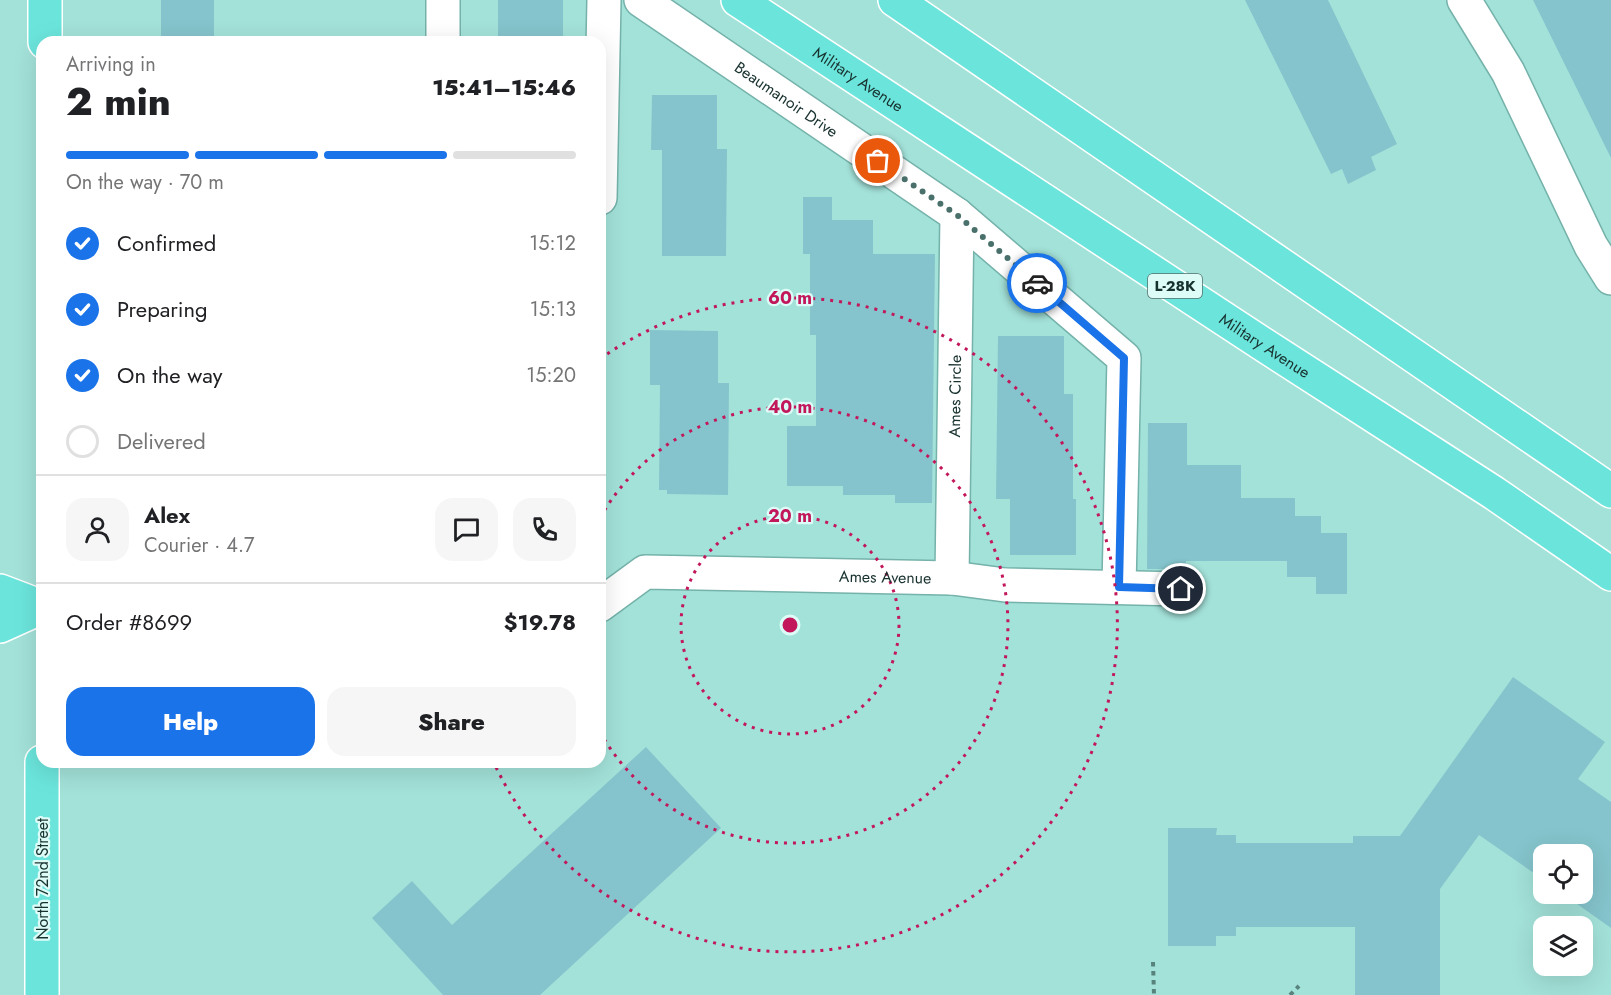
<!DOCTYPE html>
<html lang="en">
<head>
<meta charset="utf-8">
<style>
	body { margin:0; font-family:Jost,sans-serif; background:#f6f6f6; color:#202124; height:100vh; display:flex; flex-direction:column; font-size:22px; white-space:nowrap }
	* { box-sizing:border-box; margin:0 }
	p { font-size:20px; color:#757577 }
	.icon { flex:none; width:33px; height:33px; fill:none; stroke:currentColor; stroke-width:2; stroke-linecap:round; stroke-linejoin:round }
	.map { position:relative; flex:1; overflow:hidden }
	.panel { position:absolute; left:36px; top:36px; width:570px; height:732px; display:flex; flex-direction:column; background:#fff; border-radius:18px; box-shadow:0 6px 24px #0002 }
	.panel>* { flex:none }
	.controls { position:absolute; left:1533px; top:844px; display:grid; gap:12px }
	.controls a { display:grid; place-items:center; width:60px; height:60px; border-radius:12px; background:#fff; box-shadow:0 6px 24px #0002; font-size:30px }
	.pin { position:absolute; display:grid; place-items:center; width:51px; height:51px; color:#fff; margin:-26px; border:3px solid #fff; border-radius:50%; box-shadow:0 2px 6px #0007 }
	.courier { position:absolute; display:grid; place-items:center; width:60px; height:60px; margin:-30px; border:4px solid #1a73e8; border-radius:50%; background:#fff; color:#222; box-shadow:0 2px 8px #0007 }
	.summary em { font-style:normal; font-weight:800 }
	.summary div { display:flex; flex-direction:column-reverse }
	.summary { display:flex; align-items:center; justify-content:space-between; height:102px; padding:0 30px }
	h1 { font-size:39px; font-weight:800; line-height:45px }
	.bar { display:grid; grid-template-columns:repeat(4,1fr); gap:9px 6px; align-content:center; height:72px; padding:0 30px }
	.bar i { height:8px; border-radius:4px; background:#e0e0e0 }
	.bar .active { background:#1a73e8 }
	.bar p { grid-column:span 4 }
	.line { display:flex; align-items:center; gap:15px; padding:0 30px; border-top:2px solid #e0e0e0 }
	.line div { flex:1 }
	.round { display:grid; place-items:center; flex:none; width:63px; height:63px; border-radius:18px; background:#f6f6f6 }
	ol { padding:0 30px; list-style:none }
	li { display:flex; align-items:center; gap:18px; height:66px }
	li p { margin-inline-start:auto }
	li .icon { padding:6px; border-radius:50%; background:#1a73e8; color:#fff; stroke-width:4 }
	li:last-child { color:#757577 }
	li i { width:33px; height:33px; border:3px solid #e0e0e0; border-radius:50% }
	.button { display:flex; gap:12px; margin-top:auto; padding:12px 30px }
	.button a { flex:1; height:69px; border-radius:18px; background:#1a73e8; color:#fff; font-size:24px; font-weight:800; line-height:69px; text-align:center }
	.button a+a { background:#f6f6f6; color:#202124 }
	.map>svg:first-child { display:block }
	.building { fill:#85c4cc }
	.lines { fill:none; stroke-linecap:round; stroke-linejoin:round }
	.minor-casing { stroke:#74b2aa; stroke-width:36 }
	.major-casing { stroke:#fff; stroke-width:36 }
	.path { stroke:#58837d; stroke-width:4; stroke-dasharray:4.5 4.5; stroke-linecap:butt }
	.minor { stroke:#fff; stroke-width:33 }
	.major { stroke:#6be5dc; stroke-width:33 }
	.done { stroke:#49706a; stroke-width:6; stroke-dasharray:0 10.8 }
	.route { stroke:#1a73e8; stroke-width:8 }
	.ring { fill:none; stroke:#c2185b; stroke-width:3; stroke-dasharray:3 6 }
	.labels { text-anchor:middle; stroke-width:4.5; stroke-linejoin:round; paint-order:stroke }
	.shield { fill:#ddfcf7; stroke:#536f6b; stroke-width:1.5 }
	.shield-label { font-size:15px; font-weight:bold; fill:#18322f }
	.street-label { font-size:16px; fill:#18322f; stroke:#ddfcf7 }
	.centre { fill:#c2185b; stroke:#ddfcf7; stroke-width:3 }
	.ring-label { font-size:18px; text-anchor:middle; font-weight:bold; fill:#c2185b; stroke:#ddfcf7; stroke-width:4.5; stroke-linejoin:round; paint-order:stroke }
</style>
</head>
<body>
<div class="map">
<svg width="1611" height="995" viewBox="0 0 1611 995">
	<rect width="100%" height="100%" fill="#a3e2d9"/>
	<g class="building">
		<rect x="161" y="0" width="53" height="42"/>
		<rect x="498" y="0" width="65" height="42"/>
		<path d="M1245 0H1328L1397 144 1371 157 1376 170 1348 184 1342 169 1331 174Z"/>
		<path d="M1533 0H1611V158Z"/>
		<path d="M652 95H717V149H727L726 256H662V150H651Z"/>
		<path d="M803 197H832V220H873V254H935L932 503H895V495H843V486H787V426H816V335H810V254H803Z"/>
		<path d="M650 330 718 331V383H729L728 495 667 494V490H659L660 385H650Z"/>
		<path d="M998 336H1064V394H1073V499H1076V555H1010V499H996Z"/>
		<path d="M1148 423H1187V465H1241V498H1295V516H1321V533H1347V594H1316V577H1287V561H1186V569H1147Z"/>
		<path d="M1513 677 1605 742 1578 779 1611 802V928L1563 894H1582V855H1544V880L1479 835 1440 889V995H1355V927H1236V936H1216V946H1168V828H1217L1216 835H1236V843H1353V836H1400Z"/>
		<path d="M646 747 721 828 540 995H443L372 918 412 881 452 925Z"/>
	</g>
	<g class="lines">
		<defs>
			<g id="minor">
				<path id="s1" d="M641 0 957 215 1124 358 1119 587"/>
				<path d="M1464 0 1508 72 1591 246 1611 278"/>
				<path d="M443 42V0"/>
				<path d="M600 198 604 0"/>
				<path id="s2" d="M952 578 957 215"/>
				<path id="s3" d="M600 605 645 572 952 578 1005 585 1181 589"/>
			</g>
			<g id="major">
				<path id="s4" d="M738 0 1261 343 1494 493 1611 574"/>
				<path d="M895 0 1611 491"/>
				<path d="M45 42V0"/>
				<path d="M0 591 42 607"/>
				<path d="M0 626 42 607"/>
				<path d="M42 762V995"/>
			</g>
		</defs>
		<use href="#minor" class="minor-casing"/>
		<use href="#major" class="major-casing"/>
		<g class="path">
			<path d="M1153 962 1154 995"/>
			<path d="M1290 995 1299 986"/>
		</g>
		<use href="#minor" class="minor"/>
		<use href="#major" class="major"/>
	</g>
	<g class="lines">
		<path class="done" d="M878 161 957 215 1037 283"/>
		<path class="route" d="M1037 283 1124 358 1119 587 1181 589"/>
	</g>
	<g class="ring">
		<circle cx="790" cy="625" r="109"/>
		<path d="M600 518A218 218 0 1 1 600 732"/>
		<path d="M600 359A327 327 0 1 1 494 763"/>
	</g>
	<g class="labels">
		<rect class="shield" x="1148" y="274" width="54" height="24" rx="4.5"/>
		<g class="shield-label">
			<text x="1175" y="291">L-28K</text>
		</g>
		<g class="street-label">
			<text dy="6" stroke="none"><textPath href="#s4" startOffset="144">Military Avenue</textPath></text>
			<text dy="6" stroke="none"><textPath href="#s1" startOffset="176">Beaumanoir Drive</textPath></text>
			<text dy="6" stroke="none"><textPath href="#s4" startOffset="630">Military Avenue</textPath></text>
			<text dy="6" stroke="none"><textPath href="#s2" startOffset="182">Ames Circle</textPath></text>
			<text dy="6" stroke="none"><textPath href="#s3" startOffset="296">Ames Avenue</textPath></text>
			<text transform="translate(42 879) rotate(-90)" y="6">North 72nd Street</text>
		</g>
	</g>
	<circle cx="790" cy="625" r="9" class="centre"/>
	<g class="ring-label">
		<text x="790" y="304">60 m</text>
		<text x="790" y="413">40 m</text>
		<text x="790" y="522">20 m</text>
	</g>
</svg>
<div class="controls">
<a><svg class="icon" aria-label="locate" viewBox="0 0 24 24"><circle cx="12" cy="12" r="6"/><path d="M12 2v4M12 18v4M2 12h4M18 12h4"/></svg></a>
<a><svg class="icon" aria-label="layers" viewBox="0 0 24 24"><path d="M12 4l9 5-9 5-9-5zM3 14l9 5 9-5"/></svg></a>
</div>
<div class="pin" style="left:878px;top:161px;background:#ea580c"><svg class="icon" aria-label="bag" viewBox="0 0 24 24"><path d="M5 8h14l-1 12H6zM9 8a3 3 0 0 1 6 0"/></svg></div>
<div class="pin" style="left:1181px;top:589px;background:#1f2937"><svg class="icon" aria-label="home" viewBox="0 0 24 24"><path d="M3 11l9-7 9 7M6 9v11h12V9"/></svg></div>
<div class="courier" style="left:1037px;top:283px"><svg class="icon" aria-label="car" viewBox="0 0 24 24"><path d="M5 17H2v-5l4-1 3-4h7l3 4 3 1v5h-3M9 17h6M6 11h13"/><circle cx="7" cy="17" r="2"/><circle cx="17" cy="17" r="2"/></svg></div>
<section class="panel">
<div class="summary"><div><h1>2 min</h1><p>Arriving in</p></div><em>15:41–15:46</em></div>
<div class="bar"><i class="active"></i><i class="active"></i><i class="active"></i><i></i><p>On the way · 70 m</p></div>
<ol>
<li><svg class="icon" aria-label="check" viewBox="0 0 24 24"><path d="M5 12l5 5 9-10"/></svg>Confirmed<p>15:12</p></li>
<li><svg class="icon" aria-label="check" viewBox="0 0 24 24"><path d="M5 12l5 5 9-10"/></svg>Preparing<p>15:13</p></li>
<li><svg class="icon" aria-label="check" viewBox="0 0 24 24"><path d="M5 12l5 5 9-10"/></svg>On the way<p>15:20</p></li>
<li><i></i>Delivered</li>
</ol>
<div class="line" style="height:108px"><a class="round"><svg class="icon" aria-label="person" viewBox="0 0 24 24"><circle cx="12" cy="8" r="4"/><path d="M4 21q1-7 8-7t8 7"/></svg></a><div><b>Alex</b><p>Courier · 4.7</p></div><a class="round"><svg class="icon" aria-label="chat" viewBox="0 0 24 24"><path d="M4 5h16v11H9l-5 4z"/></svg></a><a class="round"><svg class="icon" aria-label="phone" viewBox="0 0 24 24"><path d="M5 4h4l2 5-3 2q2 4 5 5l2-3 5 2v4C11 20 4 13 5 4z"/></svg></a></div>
<div class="line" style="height:78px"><div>Order #8699</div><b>$19.78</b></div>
<div class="button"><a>Help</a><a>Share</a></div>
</section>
</div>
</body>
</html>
